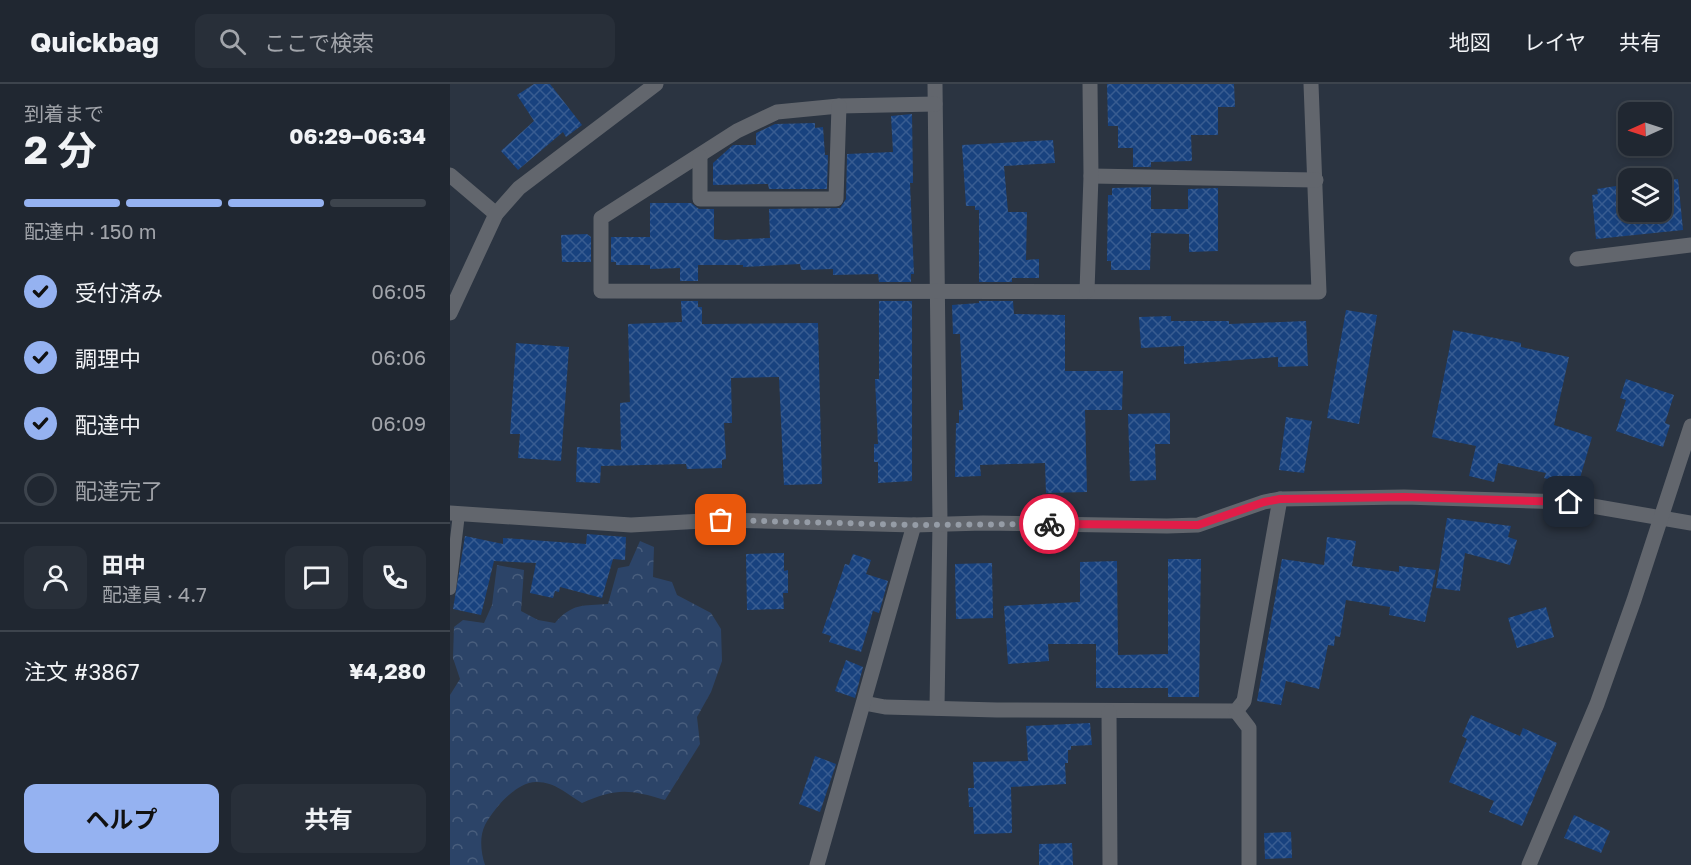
<!DOCTYPE html>
<html lang="ja">
<head>
<meta charset="utf-8">
<style>
	body { margin:0; font-family:"Golos Text","Noto Sans JP",sans-serif; background:#282f39; color:#f1f3f6; height:100vh; display:flex; flex-direction:column; font-size:22px; white-space:nowrap }
	* { box-sizing:border-box; margin:0 }
	p { font-size:20px; color:#a2a5ab }
	.icon { flex:none; width:33px; height:33px; fill:none; stroke:currentColor; stroke-width:2; stroke-linecap:round; stroke-linejoin:round }
	.map { position:relative; flex:1; overflow:hidden }
	.side { display:flex; flex-direction:column; background:#202731; width:450px }
	.side>* { flex:none }
	.needle { width:39px; rotate:267deg }
	.tools { position:absolute; left:1168px; top:18px; display:grid; gap:12px }
	.tools a { display:grid; place-items:center; width:54px; height:54px; border-radius:12px; background:#202731; box-shadow:0 3px 9px #0003,0 0 0 2px #3d444d; font-size:30px }
	.pin { position:absolute; display:grid; place-items:center; width:51px; height:51px; color:#fff; margin:-26px; border-radius:12px; box-shadow:0 3px 9px #0006 }
	.courier { position:absolute; display:grid; place-items:center; width:60px; height:60px; margin:-30px; border:4px solid #e11d48; border-radius:50%; background:#fff; color:#222; box-shadow:0 2px 8px #0007 }
	.overview em { font-style:normal; font-weight:700 }
	.overview div { display:flex; flex-direction:column-reverse }
	.overview { display:flex; align-items:center; justify-content:space-between; height:102px; padding:0 24px }
	h1 { font-size:39px; font-weight:700; line-height:45px }
	.bar { display:grid; grid-template-columns:repeat(4,1fr); gap:9px 6px; align-content:center; height:72px; padding:0 24px }
	.bar i { height:8px; border-radius:4px; background:#3d444d }
	.bar .selected { background:#95b2f1 }
	.bar p { grid-column:span 4 }
	.line { display:flex; align-items:center; gap:15px; padding:0 24px; border-top:2px solid #3d444d }
	.line div { flex:1 }
	.round { display:grid; place-items:center; flex:none; width:63px; height:63px; border-radius:12px; background:#282f39 }
	ol { padding:0 24px; list-style:none }
	li { display:flex; align-items:center; gap:18px; height:66px }
	li p { margin-inline-start:auto }
	li .icon { padding:6px; border-radius:50%; background:#95b2f1; color:#111; stroke-width:4 }
	li:last-child { color:#a2a5ab }
	li i { width:33px; height:33px; border:3px solid #3d444d; border-radius:50% }
	.cta { display:flex; gap:12px; margin-top:auto; padding:12px 24px }
	.cta a { flex:1; height:69px; border-radius:12px; background:#95b2f1; color:#111; font-size:24px; font-weight:700; line-height:69px; text-align:center }
	.cta a+a { background:#282f39; color:#f1f3f6 }
	header { display:flex; align-items:center; gap:36px; box-sizing:border-box; height:84px; padding:0 30px; background:#202731; border-bottom:2px solid #3d444d }
	header strong { font-size:28px }
	nav { display:flex; gap:33px; margin-inline-start:auto; font-size:21px }
	.search { width:420px; height:54px; background:#282f39; display:flex; align-items:center; gap:15px; box-sizing:border-box; padding:0 21px; border-radius:12px; color:#a2a5ab; font-size:22px }
	main { display:flex; flex:1; min-height:0 }
	.map>svg:first-child { display:block }
	.forest { fill:url(#forest-crowns) }
	.building { fill:url(#building-cross-hatch) }
	.lines { fill:none; stroke-linecap:round; stroke-linejoin:round }
	.service { stroke:#62666d; stroke-width:12 }
	.minor { stroke:#62666d; stroke-width:15 }
	.done { stroke:#959ca6; stroke-width:6; stroke-dasharray:0 10.8 }
	.route { stroke:#e11d48; stroke-width:8 }
</style>
</head>
<body>
<header>
<strong>Quickbag</strong>
<div class="search"><svg class="icon" aria-label="search" viewBox="0 0 24 24"><circle cx="10" cy="10" r="6"/><path d="M15 15l6 6"/></svg>ここで検索</div>
<nav><a>地図</a><a>レイヤ</a><a>共有</a></nav>
</header>
<main>
<section class="side">
<div class="overview"><div><h1>2 分</h1><p>到着まで</p></div><em>06:29–06:34</em></div>
<div class="bar"><i class="selected"></i><i class="selected"></i><i class="selected"></i><i></i><p>配達中 · 150 m</p></div>
<ol>
<li><svg class="icon" aria-label="check" viewBox="0 0 24 24"><path d="M5 12l5 5 9-10"/></svg>受付済み<p>06:05</p></li>
<li><svg class="icon" aria-label="check" viewBox="0 0 24 24"><path d="M5 12l5 5 9-10"/></svg>調理中<p>06:06</p></li>
<li><svg class="icon" aria-label="check" viewBox="0 0 24 24"><path d="M5 12l5 5 9-10"/></svg>配達中<p>06:09</p></li>
<li><i></i>配達完了</li>
</ol>
<div class="line" style="height:108px"><a class="round"><svg class="icon" aria-label="person" viewBox="0 0 24 24"><circle cx="12" cy="8" r="4"/><path d="M4 21q1-7 8-7t8 7"/></svg></a><div><b>田中</b><p>配達員 · 4.7</p></div><a class="round"><svg class="icon" aria-label="chat" viewBox="0 0 24 24"><path d="M4 5h16v11H9l-5 4z"/></svg></a><a class="round"><svg class="icon" aria-label="phone" viewBox="0 0 24 24"><path d="M5 4h4l2 5-3 2q2 4 5 5l2-3 5 2v4C11 20 4 13 5 4z"/></svg></a></div>
<div class="line" style="height:78px"><div>注文 #3867</div><b>¥4,280</b></div>
<div class="cta"><a>ヘルプ</a><a>共有</a></div>
</section>
<div class="map">
<svg width="1241" height="781" viewBox="0 0 1241 781">
	<defs>
		<pattern id="forest-crowns" width="20" height="18" patternUnits="userSpaceOnUse" patternTransform="scale(1.5)"><rect width="20" height="18" fill="#2c4468"/><path d="M2 6a3 3 0 1 1 6 0M12 15a3 3 0 1 1 6 0" fill="none" stroke="#495e7d"/></pattern>
		<pattern id="building-cross-hatch" width="8" height="8" patternUnits="userSpaceOnUse" patternTransform="scale(1.5)"><rect width="8" height="8" fill="#18427f"/><path d="M0 0l8 8M0 8l8-8" fill="none" stroke="#385c91"/></pattern>
	</defs>
	<rect width="100%" height="100%" fill="#2b3441"/>
	<path class="forest" d="M190 457 204 463 203 493 222 498 227 511 261 529 271 545 272 577 261 608 247 633 250 660 215 716C179 705 166 704 132 719 117 710 105 698 87 698 67 697 44 724 35 741 29 753 31 769 35 781H0V611L10 595 3 574 4 543 13 536 34 539 42 521 47 481 74 486 71 527 88 536 105 539C122 519 133 522 158 520L168 484 179 482Z"/>
	<g class="building">
		<path d="M84 0H100L132 41 116 53 113 48 68 86 51 67 84 37 67 11Z"/>
		<path d="M657 0H784L785 23H768V51H741L742 77 701 78V83H683V64H668V42H658Z"/>
		<path d="M462 30 463 99H460L464 190H461V198H429L428 190 383 191V185L351 186 350 180 293 183V181H248V197H230V184L200 185V181H166V178H161V153H200V119H241L249 125H264V155L275 156 320 154 319 125 390 124 396 115 397 70 443 68 441 32Z"/>
		<path d="M365 39V44L373 43 375 71H378L377 105H319L318 100 263 101V79L283 61H306V49L325 40Z"/>
		<path d="M603 56 605 79 554 82 558 128H577L576 176 589 175V194H562V198H529V126H525V122H516L512 61Z"/>
		<path d="M1228 95 1233 146 1146 155 1142 111 1148 110 1147 105 1179 100V128H1212V97Z"/>
		<path d="M701 103V125H738V105L768 104V167L739 168V150L701 149 700 186H661V177H657L658 111H662V104Z"/>
		<path d="M137 150 141 153V178H112L111 151Z"/>
		<path d="M231 217H248V223H252V240L368 239 372 400 334 401 329 293 281 294 282 339H274L276 375 272 376V384L237 385 236 380 151 382 150 399 126 398 127 363 171 366 170 319 180 318 178 240 232 238Z"/>
		<path d="M429 217H462V397L428 399V378H424V360H428L425 295H429Z"/>
		<path d="M529 217H563L564 230 615 231V287H673L672 326H635L637 408 596 409 595 379 530 381 531 392 505 393 506 339H509V326H513L510 250H503L502 221 529 219Z"/>
		<path d="M896 226 927 231 909 340 877 334Z"/>
		<path d="M721 232V237H779V240L856 237 858 282 828 283V273L734 280V262L691 264 689 233Z"/>
		<path d="M1003 246 1071 259V263L1119 273 1104 341 1142 353 1130 394 1126 392 1122 402 1094 394 1096 389 1048 379 1044 398 1019 392 1026 362 982 353Z"/>
		<path d="M66 259 119 263 111 377 68 374 70 350H60Z"/>
		<path d="M1176 295 1224 311 1215 339 1220 341 1213 363 1166 347 1176 316 1170 314Z"/>
		<path d="M720 329V360H705L706 396 680 397 678 330Z"/>
		<path d="M836 333 862 337 854 389 829 386Z"/>
		<path d="M997 434 1061 442 1058 453 1067 456 1060 481 1015 469 1010 507 986 504Z"/>
		<path d="M137 450 176 453 175 476 163 475 152 514 110 503 109 508 105 507 103 514 80 509 86 479 44 477 31 531 3 525 15 452 53 460V454L136 460Z"/>
		<path d="M877 453 906 457 902 482 949 488V482L986 486 975 538 939 531 940 523 896 516 890 553 885 552 884 562 878 561 869 605 836 597 831 621 807 617 832 475 874 481Z"/>
		<path d="M334 469V487L338 486V509H333L334 525 297 526 296 470Z"/>
		<path d="M403 470 421 476 416 490 438 497 429 529 423 527 411 568 379 558 381 552 372 549 395 480 399 481Z"/>
		<path d="M718 475H751L749 613H718V604H646V560H598L599 577 558 580 554 522 630 518V478L667 477 668 571 718 570Z"/>
		<path d="M542 479 543 534 506 535 505 480Z"/>
		<path d="M1096 523 1104 553 1067 564 1058 534Z"/>
		<path d="M396 576 413 583 405 614 385 607Z"/>
		<path d="M1021 631 1070 652 1073 644 1107 659 1072 742 1039 728 1044 717 999 698 1017 655 1012 652Z"/>
		<path d="M640 639 642 661 621 662V666H618V679H615L616 700 561 703 562 749 524 750 523 723H519L518 704H524L523 678 578 677 576 642Z"/>
		<path d="M365 672 386 680 370 728 349 720Z"/>
		<path d="M1124 731 1160 747 1151 769 1114 754Z"/>
		<path d="M841 748 842 774 815 775 814 749Z"/>
		<path d="M622 759 623 781H589V760Z"/>
	</g>
	<g class="lines">
		<path class="service" d="M0 505 9 430"/>
		<g class="minor">
			<path d="M485 0 490 439 487 624"/>
			<path d="M485 20 389 22 327 28 287 47 151 134V207L869 208 861 0"/>
			<path d="M250 72V115H386L389 22"/>
			<path d="M0 91 46 130"/>
			<path d="M641 92 866 96"/>
			<path d="M1127 175 1241 161"/>
			<path d="M637 207 641 92 640 0"/>
			<path d="M0 229 46 130 69 104 206 0"/>
			<path d="M0 429 181 441 271 436 464 441 533 439 717 442 748 441 814 418 830 415 954 413 1119 418 1241 439"/>
			<path d="M414 619 435 623 547 626 786 627 794 617 830 415"/>
			<path d="M786 627 799 644V781"/>
			<path d="M659 628 660 781"/>
			<path d="M367 781 464 441"/>
			<path d="M1079 781 1147 620 1184 516 1241 342"/>
		</g>
	</g>
	<g class="lines">
		<path class="done" d="M271 436 464 441 599 440"/>
		<path class="route" d="M599 440 748 441 814 418 830 415 954 413 1119 418"/>
	</g>
</svg>
<div class="tools">
<a><svg class="needle" viewBox="-14 -14 28 28"><path d="M0-13l5 13h-10z" fill="#e53935"/><path d="M0 13l5-13h-10z" fill="#a2a5ab"/></svg></a>
<a><svg class="icon" aria-label="layers" viewBox="0 0 24 24"><path d="M12 4l9 5-9 5-9-5zM3 14l9 5 9-5"/></svg></a>
</div>
<div class="pin" style="left:271px;top:436px;background:#ea580c"><svg class="icon" aria-label="bag" viewBox="0 0 24 24"><path d="M5 8h14l-1 12H6zM9 8a3 3 0 0 1 6 0"/></svg></div>
<div class="pin" style="left:1119px;top:418px;background:#1f2937"><svg class="icon" aria-label="home" viewBox="0 0 24 24"><path d="M3 11l9-7 9 7M6 9v11h12V9"/></svg></div>
<div class="courier" style="left:599px;top:440px"><svg class="icon" aria-label="bike" viewBox="0 0 24 24"><circle cx="6" cy="16" r="4"/><circle cx="18" cy="16" r="4"/><path d="M6 16l4-8h5l3 8M10 8l3 8H6M13 5h3"/></svg></div>
</div>
</main>
</body>
</html>
